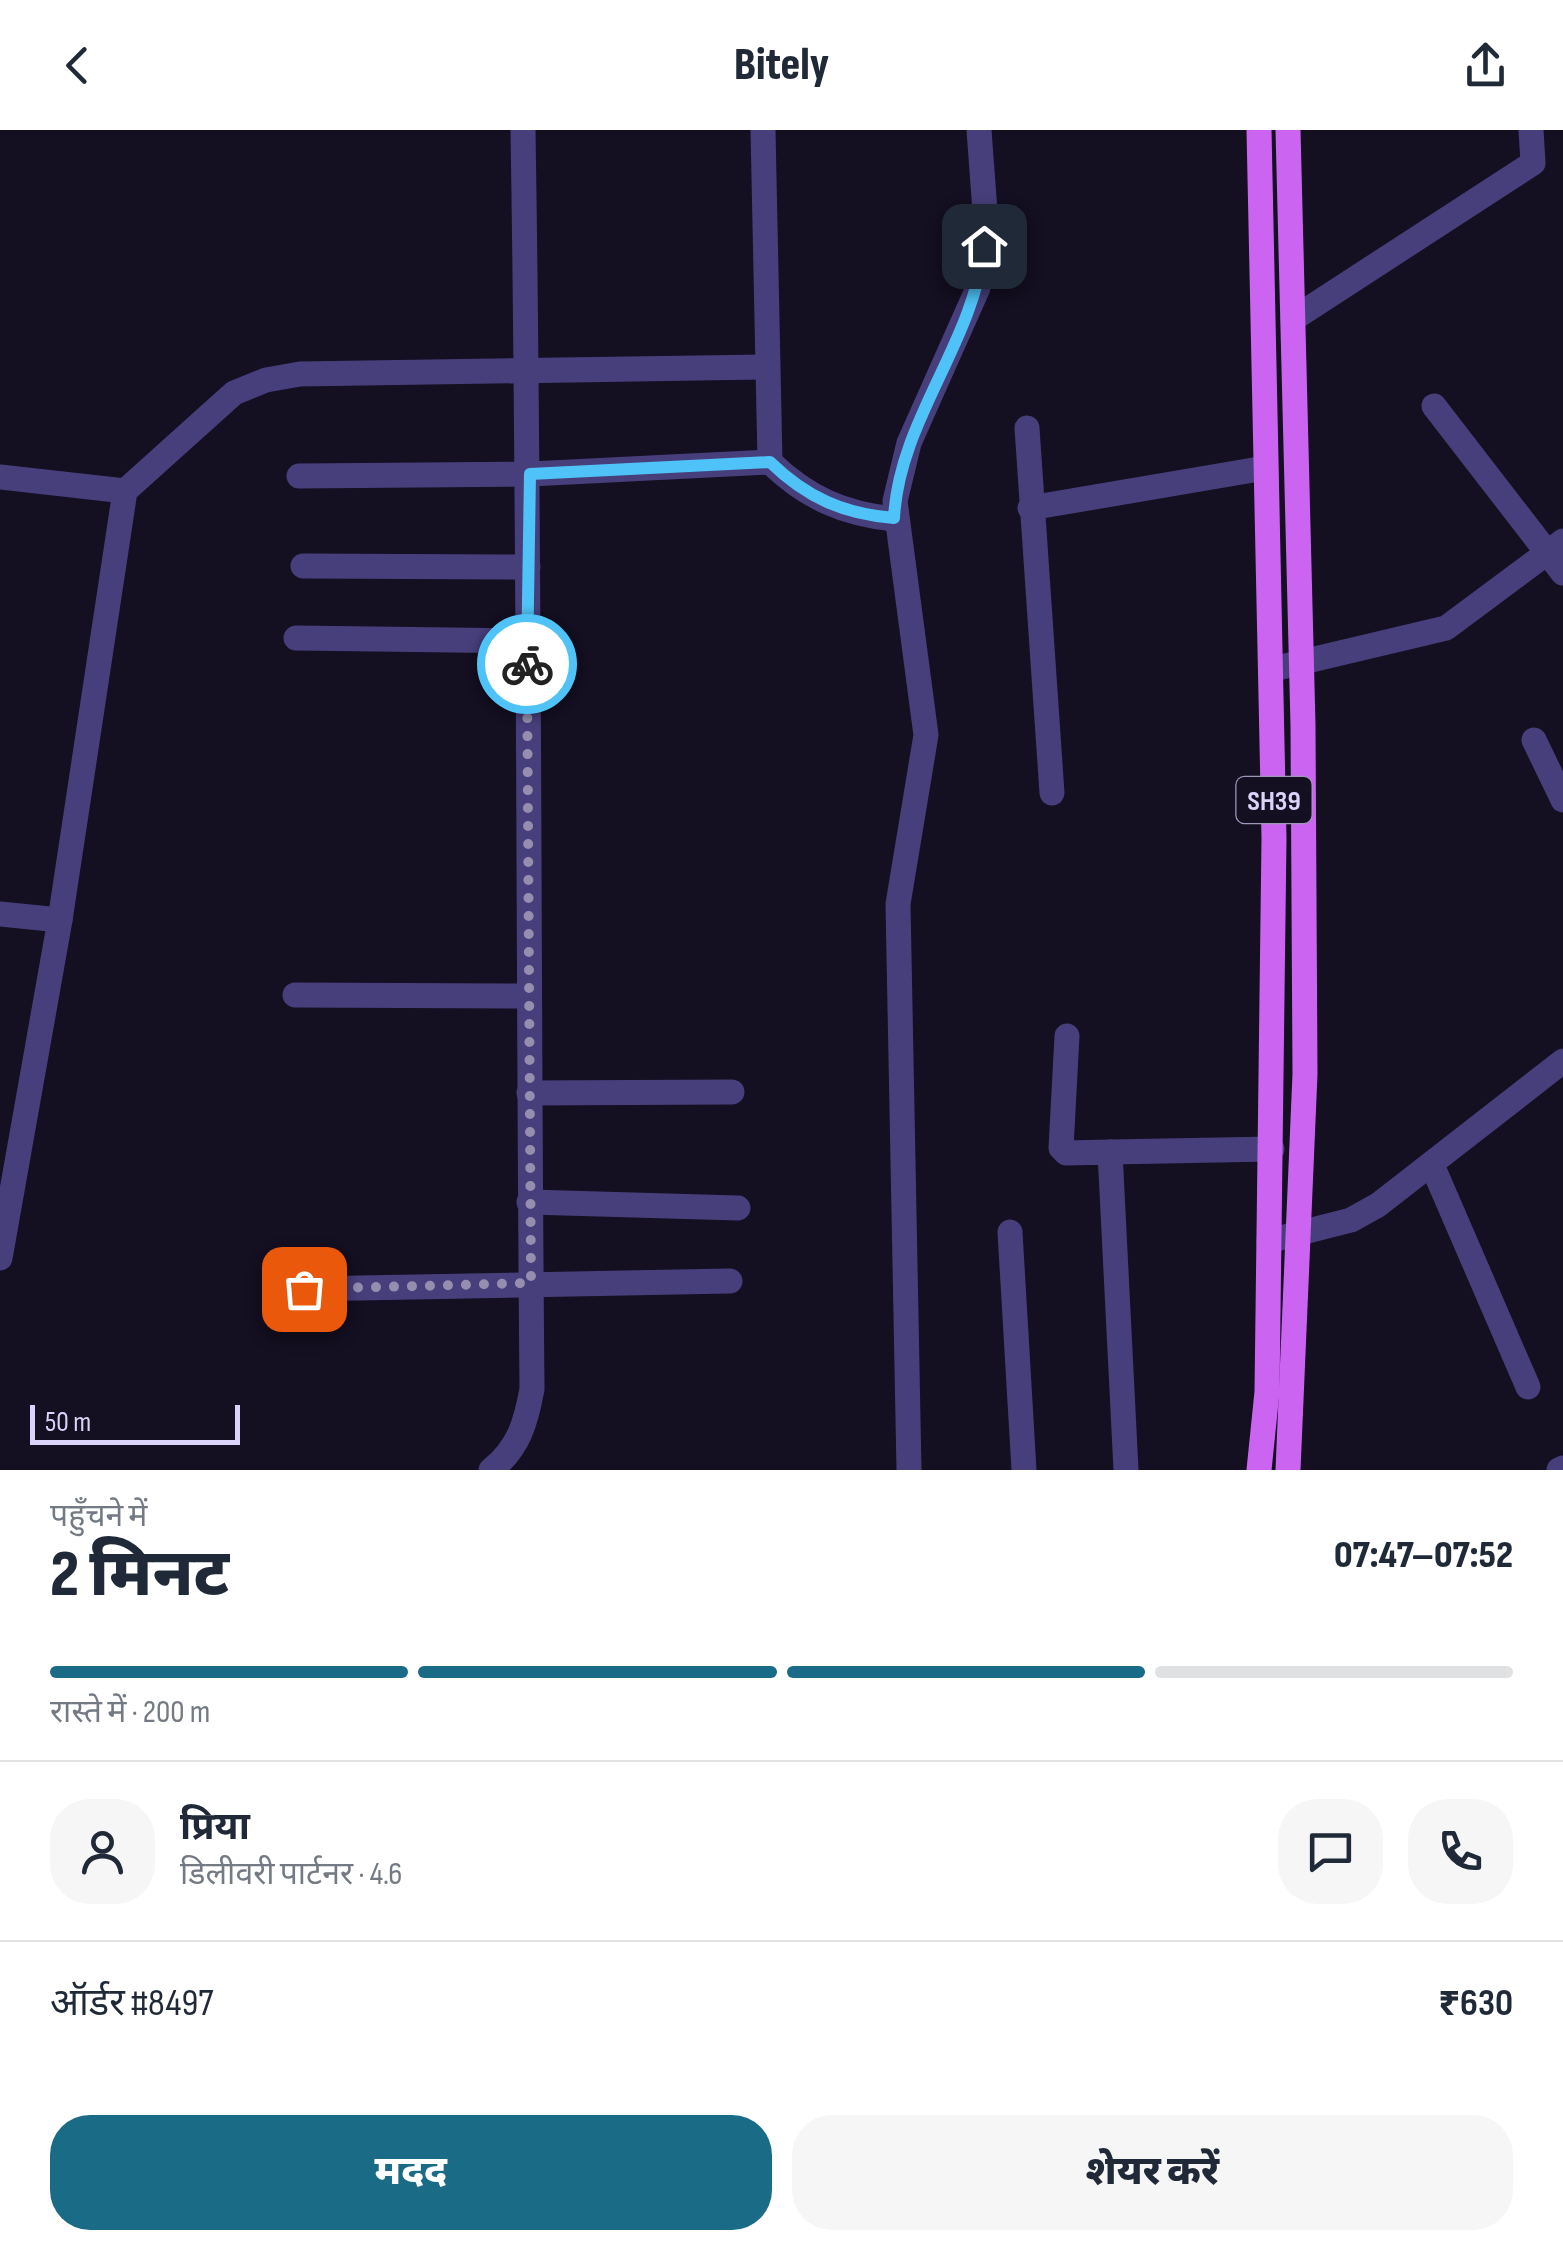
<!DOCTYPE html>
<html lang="hi">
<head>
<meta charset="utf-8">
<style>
	body { margin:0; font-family:"Sofia Sans Condensed","Noto Sans Devanagari",sans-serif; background:#f6f6f7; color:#1f2937; height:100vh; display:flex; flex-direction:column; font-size:38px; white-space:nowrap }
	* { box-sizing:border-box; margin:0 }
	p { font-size:32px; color:#747a83 }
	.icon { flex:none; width:55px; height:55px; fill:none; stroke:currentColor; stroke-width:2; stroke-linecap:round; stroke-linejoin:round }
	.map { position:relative; height:1340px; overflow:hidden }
	.panel { display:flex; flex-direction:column; background:#fff; flex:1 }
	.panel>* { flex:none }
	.scale { position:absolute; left:30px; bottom:25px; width:210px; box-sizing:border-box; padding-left:10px; border:5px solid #dcd3fb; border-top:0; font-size:28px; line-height:35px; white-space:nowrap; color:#dcd3fb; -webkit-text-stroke:8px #140f21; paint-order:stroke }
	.pin { position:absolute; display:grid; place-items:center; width:85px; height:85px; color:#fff; margin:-42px; border-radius:20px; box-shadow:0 5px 15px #0006 }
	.courier { position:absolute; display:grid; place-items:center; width:100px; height:100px; margin:-50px; border:8px solid #4fc3f7; border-radius:50%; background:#fff; color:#222; box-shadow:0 2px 12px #0007 }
	.overview em { font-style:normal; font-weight:800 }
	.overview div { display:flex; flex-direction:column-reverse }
	.overview { display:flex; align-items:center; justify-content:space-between; height:170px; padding:0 50px }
	h1 { font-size:65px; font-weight:800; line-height:75px }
	.bar { display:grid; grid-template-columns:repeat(4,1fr); gap:15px 10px; align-content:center; height:120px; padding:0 50px }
	.bar i { height:12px; border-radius:8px; background:#e0e1e3 }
	.bar .on { background:#1a6b85 }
	.bar p { grid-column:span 4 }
	.line { display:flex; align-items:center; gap:25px; padding:0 50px; border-top:2px solid #e0e1e3 }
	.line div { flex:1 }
	.round { display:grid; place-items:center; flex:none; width:105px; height:105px; border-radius:40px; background:#f6f6f7 }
	.button { display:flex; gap:20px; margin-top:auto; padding:20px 50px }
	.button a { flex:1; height:115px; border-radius:40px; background:#1a6b85; color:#fff; font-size:40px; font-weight:800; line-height:115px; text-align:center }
	.button a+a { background:#f6f6f7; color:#1f2937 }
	header { display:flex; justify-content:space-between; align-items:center; height:130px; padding:0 50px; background:#fff; font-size:45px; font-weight:800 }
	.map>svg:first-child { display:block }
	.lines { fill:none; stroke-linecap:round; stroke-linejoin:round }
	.minor { stroke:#473f7b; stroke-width:25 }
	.major { stroke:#cb64f1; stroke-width:25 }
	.done { stroke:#968eaf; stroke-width:10; stroke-dasharray:0 18 }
	.route { stroke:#4fc3f7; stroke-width:12 }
	.labels { text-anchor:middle; stroke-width:9; stroke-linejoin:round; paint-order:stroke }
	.shield { fill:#140f21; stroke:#a098ba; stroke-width:2.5 }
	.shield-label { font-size:28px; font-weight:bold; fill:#dcd3fb }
</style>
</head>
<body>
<header><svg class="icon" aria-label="back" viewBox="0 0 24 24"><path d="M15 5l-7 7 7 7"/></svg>Bitely<svg class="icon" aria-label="share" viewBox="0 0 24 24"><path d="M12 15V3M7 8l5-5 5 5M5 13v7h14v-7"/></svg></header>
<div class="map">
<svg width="1563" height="1340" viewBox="0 0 1563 1340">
	<rect width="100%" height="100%" fill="#140f21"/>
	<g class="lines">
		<g class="minor">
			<path d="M763 0 770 332C807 368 844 384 894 389"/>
			<path d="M1293 189 1533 33 1531 0"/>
			<path d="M1434 276 1563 443"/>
			<path d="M1027 298 1052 663"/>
			<path d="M299 346 530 344 770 332"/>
			<path d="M0 347 125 361"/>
			<path d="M1030 378 1265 338"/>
			<path d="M303 436 528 437"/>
			<path d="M296 508 526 511"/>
			<path d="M1273 539 1446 498 1563 411"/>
			<path d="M1534 610 1563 670"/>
			<path d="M0 784 60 790"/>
			<path d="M295 865 528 866"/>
			<path d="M1067 906 1061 1018 1066 1023 1110 1022 1126 1340"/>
			<path d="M529 963 732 962"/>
			<path d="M1110 1022 1272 1019"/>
			<path d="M1432 1035 1528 1257"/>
			<path d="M529 1072 738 1078"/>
			<path d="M1010 1102 1024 1340"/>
			<path d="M1269 1111 1351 1090 1378 1075 1563 931"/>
			<path d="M0 1128 60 790 125 361 234 263 266 250 300 244 766 237"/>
			<path d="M304 1159 730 1151"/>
			<path d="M491 1340C519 1318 526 1292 532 1259 528 839 530 420 523 0"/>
			<path d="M909 1340 898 774 926 605 895 371 909 313 978 158 986 95 979 0"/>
			<path d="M1559 1340 1563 1338"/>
		</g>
		<g class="major">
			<path d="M1259 0 1274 708 1267 1262 1259 1340"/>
			<path d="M1288 0 1303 595 1305 944 1288 1340"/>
		</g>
	</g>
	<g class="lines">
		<path class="done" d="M304 1159 531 1153 527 534"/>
		<path class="route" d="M527 534 530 344 770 332C807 368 844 384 894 388 899 290 974 213 984 116"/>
	</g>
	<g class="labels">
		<rect class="shield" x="1236.5" y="647" width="75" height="46" rx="8"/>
		<g class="shield-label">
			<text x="1274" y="680">SH39</text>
		</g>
	</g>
</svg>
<div class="scale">50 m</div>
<div class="pin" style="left:304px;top:1159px;background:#ea580c"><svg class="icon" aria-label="bag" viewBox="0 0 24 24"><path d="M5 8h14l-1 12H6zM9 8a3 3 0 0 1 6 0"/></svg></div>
<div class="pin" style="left:984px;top:116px;background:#1f2937"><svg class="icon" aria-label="home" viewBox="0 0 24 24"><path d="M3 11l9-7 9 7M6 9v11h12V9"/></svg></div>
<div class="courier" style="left:527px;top:534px"><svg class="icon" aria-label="bike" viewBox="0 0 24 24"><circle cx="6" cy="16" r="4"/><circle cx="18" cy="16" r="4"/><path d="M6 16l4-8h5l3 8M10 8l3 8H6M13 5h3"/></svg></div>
</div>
<section class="panel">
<div class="overview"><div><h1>2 मिनट</h1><p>पहुँचने में</p></div><em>07:47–07:52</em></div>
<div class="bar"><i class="on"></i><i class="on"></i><i class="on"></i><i></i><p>रास्ते में · 200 m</p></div>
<div class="line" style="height:180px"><a class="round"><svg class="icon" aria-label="person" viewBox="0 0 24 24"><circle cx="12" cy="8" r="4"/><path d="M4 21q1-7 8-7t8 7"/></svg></a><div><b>प्रिया</b><p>डिलीवरी पार्टनर · 4.6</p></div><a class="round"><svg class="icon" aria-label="chat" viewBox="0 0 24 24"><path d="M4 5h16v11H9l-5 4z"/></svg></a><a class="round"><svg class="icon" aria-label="phone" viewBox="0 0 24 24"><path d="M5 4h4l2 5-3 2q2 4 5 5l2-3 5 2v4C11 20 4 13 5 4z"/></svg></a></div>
<div class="line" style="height:130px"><div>ऑर्डर #8497</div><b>₹630</b></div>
<div class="button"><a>मदद</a><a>शेयर करें</a></div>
</section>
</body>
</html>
